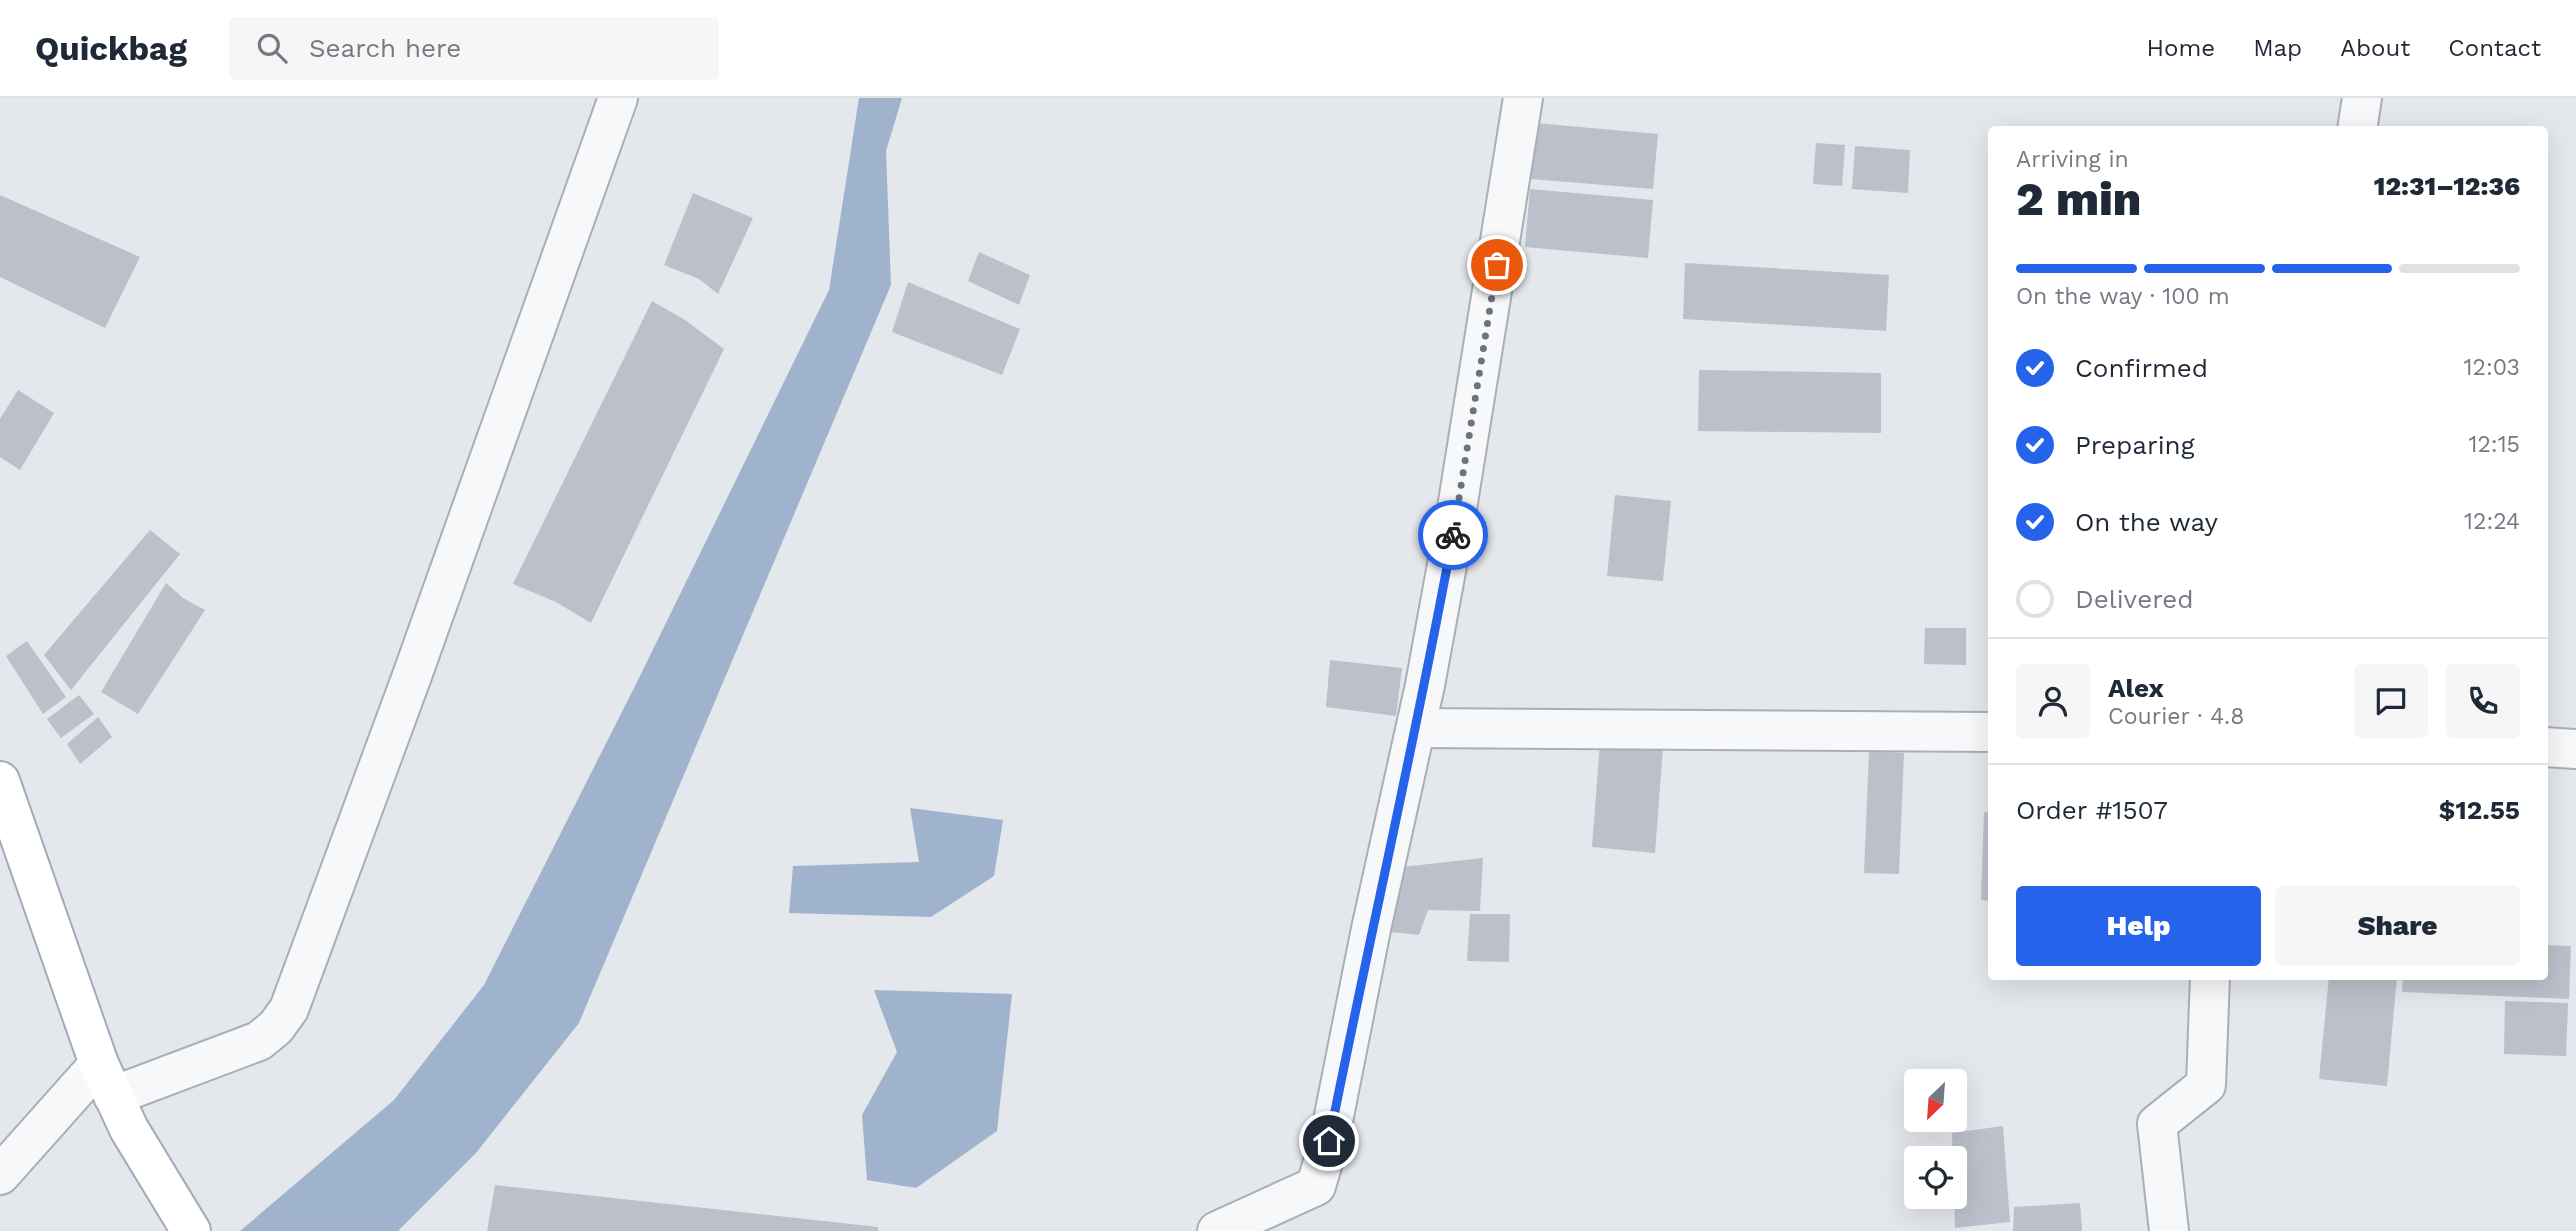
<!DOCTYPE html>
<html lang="en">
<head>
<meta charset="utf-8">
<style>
	body { margin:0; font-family:"Work Sans",sans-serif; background:#f6f6f7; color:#1f2937; height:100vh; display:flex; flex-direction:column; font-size:26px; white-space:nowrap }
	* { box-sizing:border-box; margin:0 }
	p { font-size:23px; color:#747a83 }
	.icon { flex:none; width:38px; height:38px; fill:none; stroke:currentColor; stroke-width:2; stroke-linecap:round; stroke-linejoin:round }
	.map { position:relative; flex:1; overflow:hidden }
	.side { position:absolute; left:1988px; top:28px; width:560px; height:854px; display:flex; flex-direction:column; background:#fff; border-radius:7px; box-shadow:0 7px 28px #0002 }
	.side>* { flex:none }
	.needle { width:46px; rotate:205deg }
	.tools { position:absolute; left:1904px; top:971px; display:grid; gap:14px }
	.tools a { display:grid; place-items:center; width:63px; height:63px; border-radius:7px; background:#fff; box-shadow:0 7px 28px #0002; font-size:35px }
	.pin { position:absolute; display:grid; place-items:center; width:60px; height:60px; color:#fff; margin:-30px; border:4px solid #fff; border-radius:50%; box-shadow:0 2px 7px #0007 }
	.courier { position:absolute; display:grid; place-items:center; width:70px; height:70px; margin:-35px; border:5px solid #2563eb; border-radius:50%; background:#fff; color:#222; box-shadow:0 2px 9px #0007 }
	.overview em { font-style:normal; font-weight:800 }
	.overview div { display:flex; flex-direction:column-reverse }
	.overview { display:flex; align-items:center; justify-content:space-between; height:119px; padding:0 28px }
	h1 { font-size:46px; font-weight:800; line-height:52px }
	.bar { display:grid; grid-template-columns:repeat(4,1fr); gap:10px 7px; align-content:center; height:84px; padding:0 28px }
	.bar i { height:9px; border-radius:5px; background:#e0e1e3 }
	.bar .on { background:#2563eb }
	.bar p { grid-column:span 4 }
	.line { display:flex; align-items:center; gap:18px; padding:0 28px; border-top:2px solid #e0e1e3 }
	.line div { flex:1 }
	.round { display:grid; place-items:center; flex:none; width:74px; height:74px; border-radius:7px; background:#f6f6f7 }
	ol { padding:0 28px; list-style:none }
	li { display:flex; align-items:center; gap:21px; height:77px }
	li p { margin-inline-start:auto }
	li .icon { padding:7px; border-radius:50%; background:#2563eb; color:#fff; stroke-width:4 }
	li:last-child { color:#747a83 }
	li i { width:38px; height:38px; border:4px solid #e0e1e3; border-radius:50% }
	.cta { display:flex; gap:14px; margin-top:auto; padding:14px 28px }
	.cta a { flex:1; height:80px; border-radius:7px; background:#2563eb; color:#fff; font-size:28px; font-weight:800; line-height:80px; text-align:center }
	.cta a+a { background:#f6f6f7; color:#1f2937 }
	header { display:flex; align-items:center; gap:42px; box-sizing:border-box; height:98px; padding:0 35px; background:#fff; border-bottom:2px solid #e0e1e3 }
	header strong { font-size:33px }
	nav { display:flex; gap:38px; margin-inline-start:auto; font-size:24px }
	.search { width:490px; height:63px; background:#f6f6f7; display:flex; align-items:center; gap:18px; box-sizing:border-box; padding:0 24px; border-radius:7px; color:#747a83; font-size:26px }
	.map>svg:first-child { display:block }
	.water { fill:#9fb4cc }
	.building { fill:#bbc0ca }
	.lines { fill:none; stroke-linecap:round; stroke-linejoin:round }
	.minor-casing { stroke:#a9aeb7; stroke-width:42 }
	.major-casing { stroke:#a3abb8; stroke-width:42 }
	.minor { stroke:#f7f8fa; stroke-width:38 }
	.major { stroke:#fff; stroke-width:38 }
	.done { stroke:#6c737f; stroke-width:7; stroke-dasharray:0 12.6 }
	.route { stroke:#2563eb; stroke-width:9 }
</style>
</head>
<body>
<header>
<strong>Quickbag</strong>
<div class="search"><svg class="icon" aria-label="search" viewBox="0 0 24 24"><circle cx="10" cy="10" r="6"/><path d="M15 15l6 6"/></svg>Search here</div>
<nav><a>Home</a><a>Map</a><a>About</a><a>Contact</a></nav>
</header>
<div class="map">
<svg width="2576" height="1133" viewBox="0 0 2576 1133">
	<rect width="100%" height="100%" fill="#e4e7ec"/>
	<g class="water">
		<path d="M859 0H902L886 53 891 187 579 925 476 1055 398 1133H240L394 1002 484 887 638 582 829 192Z"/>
		<path d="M910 710 1003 722 994 778 931 819 789 815 793 768 919 764Z"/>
		<path d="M874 892 1012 896 997 1033 916 1090 867 1082 862 1017 897 954Z"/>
	</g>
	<g class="building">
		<path d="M1535 25 1658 36 1653 91 1531 81Z"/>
		<path d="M1816 45 1845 47 1842 88 1813 86Z"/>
		<path d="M1855 48 1910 52 1908 95 1852 91Z"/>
		<path d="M1530 91 1653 102 1648 160 1525 149Z"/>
		<path d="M693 95 753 120 718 196 699 181 664 167Z"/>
		<path d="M0 97 140 159 105 230 0 179Z"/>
		<path d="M979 154 1030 177 1019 207 968 183Z"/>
		<path d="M1685 165 1889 177 1886 233 1683 221Z"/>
		<path d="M908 184 1020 231 1002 277 892 234Z"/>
		<path d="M652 203 685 222 724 251 591 525 556 504 513 486Z"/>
		<path d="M1699 272 1881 275V335L1698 333Z"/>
		<path d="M18 292 54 315 20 372 0 359V321Z"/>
		<path d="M1615 397 1671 403 1663 483 1607 478Z"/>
		<path d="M150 432 180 456 71 592 44 557Z"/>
		<path d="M166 485 183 500 205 512 138 616 101 594Z"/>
		<path d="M1925 530H1966V567L1924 566Z"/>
		<path d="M27 543 66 599 43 616 6 558Z"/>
		<path d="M1330 562 1402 570 1396 618 1326 609Z"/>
		<path d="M79 597 94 616 61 640 47 621Z"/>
		<path d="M98 619 112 639 80 666 67 646Z"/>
		<path d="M1600 645 1663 650 1655 755 1592 749Z"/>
		<path d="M1869 653 1904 655 1899 776 1864 775Z"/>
		<path d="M1984 714 1992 715V803L1981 802Z"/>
		<path d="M1483 760 1480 813 1428 812 1419 837 1381 833 1402 769Z"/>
		<path d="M1470 816H1510L1509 864 1467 863Z"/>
		<path d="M2544 847 2571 848 2569 901 2402 894 2403 878H2544Z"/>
		<path d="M2329 878H2397L2387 988 2319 981Z"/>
		<path d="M2505 903 2568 905 2566 958 2504 956Z"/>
		<path d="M2003 1028 2010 1124 1955 1130 1952 1035Z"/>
		<path d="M495 1087 878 1129V1133H487Z"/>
		<path d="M2080 1105 2082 1133H2013L2014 1109Z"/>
	</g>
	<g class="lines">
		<defs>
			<g id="minor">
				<path d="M2357 32 2362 0"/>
				<path d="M1416 630 1992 634"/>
				<path d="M2544 649 2576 651"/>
				<path d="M113 998 259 943 276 929 289 911 413 575 618 0"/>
				<path d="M0 1077 99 966"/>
				<path d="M1217 1133 1316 1088 1329 1043 1371 831 1425 587 1454 429 1523 0"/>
				<path d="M2169 1133 2157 1026 2206 987 2210 878"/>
			</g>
			<path id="major" d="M0 683 99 966 129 1031 191 1133"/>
		</defs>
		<use href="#minor" class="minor-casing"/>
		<use href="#major" class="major-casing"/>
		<use href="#minor" class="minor"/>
		<use href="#major" class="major"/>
	</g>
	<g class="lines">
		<path class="done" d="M1453 437 1497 167"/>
		<path class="route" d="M1329 1043C1369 841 1416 640 1453 437"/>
	</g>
</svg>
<div class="tools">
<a><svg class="needle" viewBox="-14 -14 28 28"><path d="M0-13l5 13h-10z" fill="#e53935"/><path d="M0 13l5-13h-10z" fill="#747a83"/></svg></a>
<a><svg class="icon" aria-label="locate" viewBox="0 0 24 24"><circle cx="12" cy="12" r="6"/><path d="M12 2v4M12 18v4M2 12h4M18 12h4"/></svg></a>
</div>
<div class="pin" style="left:1497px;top:167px;background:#ea580c"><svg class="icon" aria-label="bag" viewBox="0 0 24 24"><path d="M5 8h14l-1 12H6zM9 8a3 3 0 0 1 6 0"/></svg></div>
<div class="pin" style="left:1329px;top:1043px;background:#1f2937"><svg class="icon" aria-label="home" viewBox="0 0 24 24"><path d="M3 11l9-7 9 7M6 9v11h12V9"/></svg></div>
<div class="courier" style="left:1453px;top:437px"><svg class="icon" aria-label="bike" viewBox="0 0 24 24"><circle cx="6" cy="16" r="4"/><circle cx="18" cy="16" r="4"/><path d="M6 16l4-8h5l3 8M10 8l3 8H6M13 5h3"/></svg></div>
<section class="side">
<div class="overview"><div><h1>2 min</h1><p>Arriving in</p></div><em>12:31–12:36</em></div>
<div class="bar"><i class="on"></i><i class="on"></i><i class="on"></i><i></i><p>On the way · 100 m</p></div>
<ol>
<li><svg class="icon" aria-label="check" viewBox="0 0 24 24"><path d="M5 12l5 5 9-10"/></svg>Confirmed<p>12:03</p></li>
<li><svg class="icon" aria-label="check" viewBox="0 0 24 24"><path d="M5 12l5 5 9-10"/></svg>Preparing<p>12:15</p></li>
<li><svg class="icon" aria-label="check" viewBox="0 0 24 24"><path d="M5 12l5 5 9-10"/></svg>On the way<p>12:24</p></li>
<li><i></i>Delivered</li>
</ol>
<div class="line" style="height:126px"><a class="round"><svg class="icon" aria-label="person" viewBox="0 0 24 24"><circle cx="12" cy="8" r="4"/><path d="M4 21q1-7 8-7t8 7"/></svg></a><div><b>Alex</b><p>Courier · 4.8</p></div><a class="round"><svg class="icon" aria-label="chat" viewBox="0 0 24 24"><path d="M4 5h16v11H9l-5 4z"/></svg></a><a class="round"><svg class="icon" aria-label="phone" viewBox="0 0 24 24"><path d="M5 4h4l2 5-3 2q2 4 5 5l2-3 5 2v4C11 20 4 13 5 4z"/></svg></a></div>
<div class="line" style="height:91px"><div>Order #1507</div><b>$12.55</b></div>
<div class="cta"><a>Help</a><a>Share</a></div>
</section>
</div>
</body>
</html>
